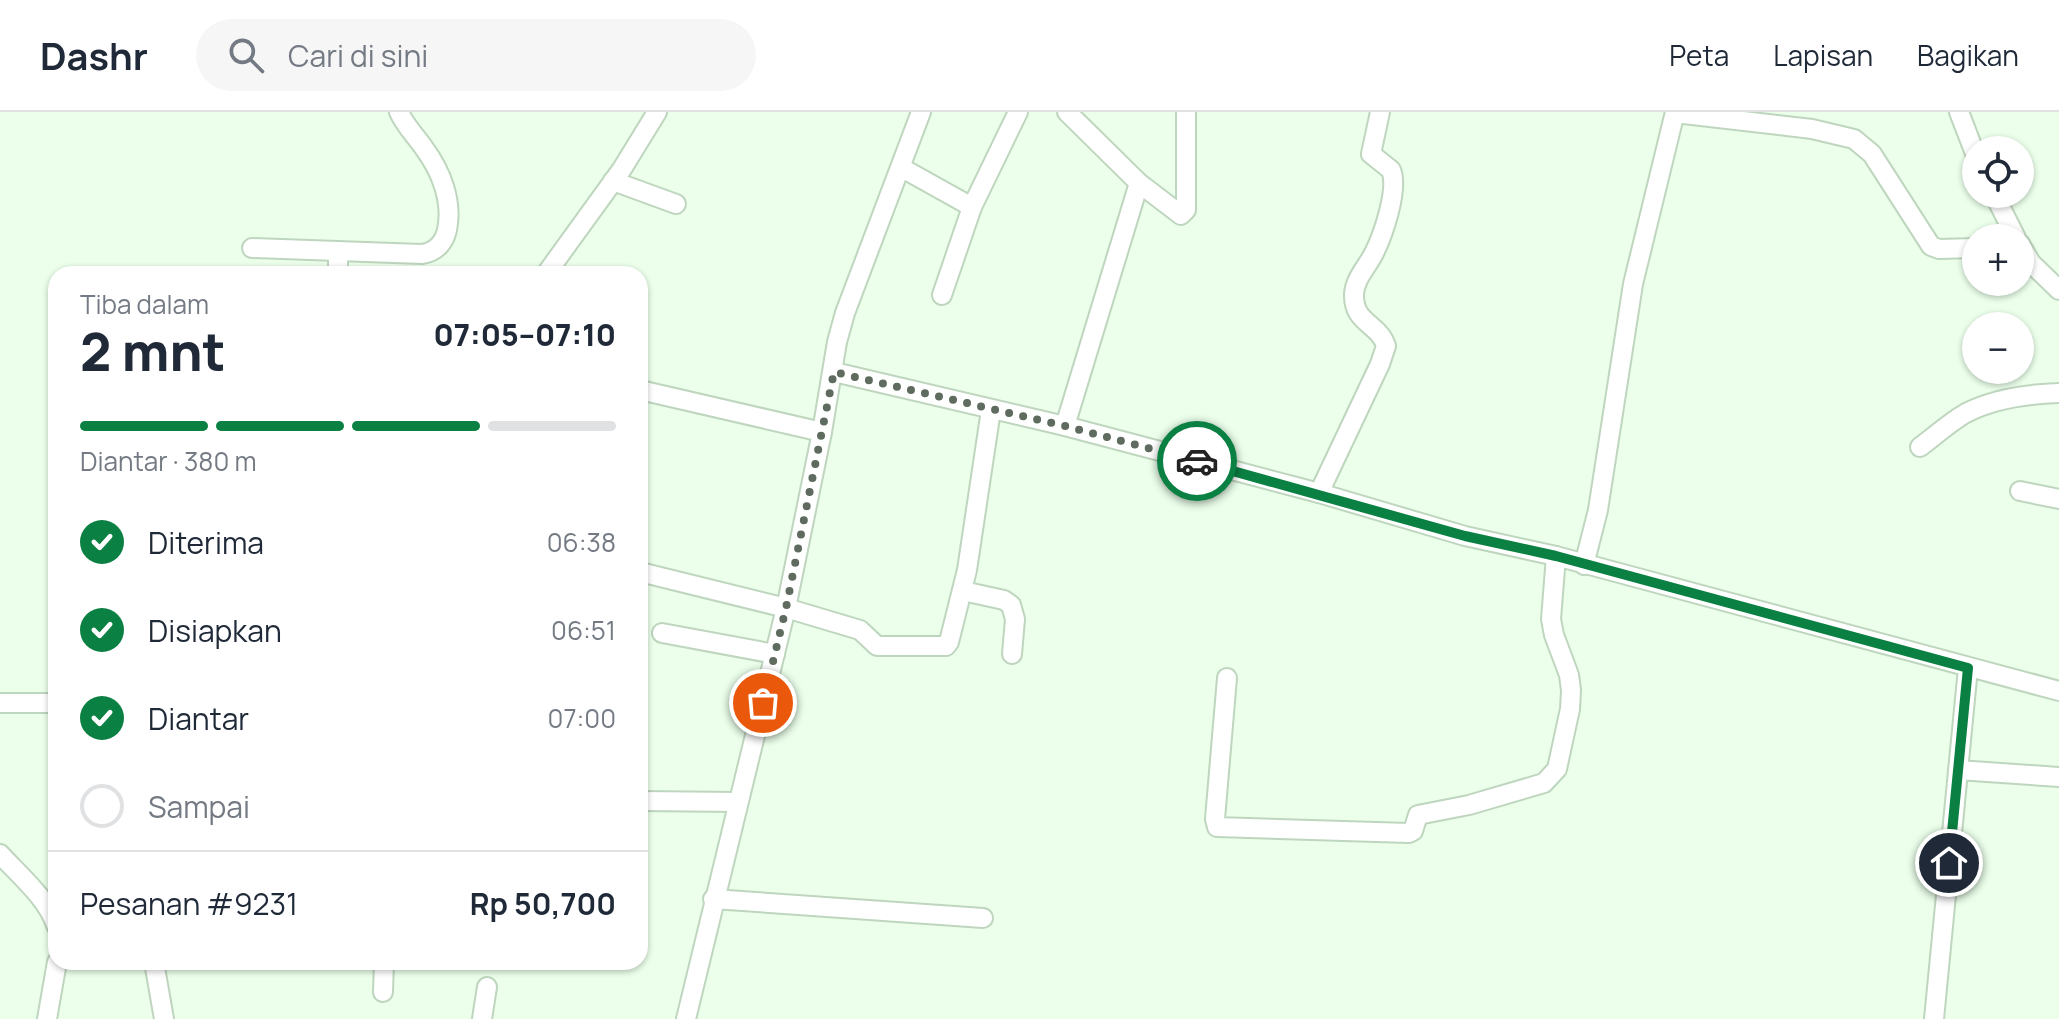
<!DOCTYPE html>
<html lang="id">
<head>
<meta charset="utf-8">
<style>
	body { margin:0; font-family:Manrope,sans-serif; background:#f6f6f7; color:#1f2937; height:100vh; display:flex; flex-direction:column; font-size:30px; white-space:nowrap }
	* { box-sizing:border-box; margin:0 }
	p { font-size:26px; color:#747a83 }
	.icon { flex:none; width:44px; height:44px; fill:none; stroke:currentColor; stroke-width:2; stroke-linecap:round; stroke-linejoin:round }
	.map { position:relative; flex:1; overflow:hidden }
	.panel { position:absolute; left:48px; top:154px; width:600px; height:704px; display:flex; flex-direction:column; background:#fff; border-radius:24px; box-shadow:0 2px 6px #0004 }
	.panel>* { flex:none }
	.tools { position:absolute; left:1962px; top:24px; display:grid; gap:16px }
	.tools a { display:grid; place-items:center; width:72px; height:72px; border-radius:50%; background:#fff; box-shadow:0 2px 6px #0004; font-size:40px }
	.pin { position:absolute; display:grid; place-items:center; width:68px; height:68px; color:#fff; margin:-34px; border:4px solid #fff; border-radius:50%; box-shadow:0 2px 8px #0007 }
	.courier { position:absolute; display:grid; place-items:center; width:80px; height:80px; margin:-40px; border:6px solid #0b8043; border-radius:50%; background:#fff; color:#222; box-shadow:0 2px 10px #0007 }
	.summary em { font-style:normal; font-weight:800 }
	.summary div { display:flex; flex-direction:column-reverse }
	.summary { display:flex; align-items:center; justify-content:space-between; height:136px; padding:0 32px }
	h1 { font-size:52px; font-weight:800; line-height:60px }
	.bar { display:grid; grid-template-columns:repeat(4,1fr); gap:12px 8px; align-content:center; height:96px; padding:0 32px }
	.bar i { height:10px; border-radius:6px; background:#e0e1e3 }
	.bar .active { background:#0b8043 }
	.bar p { grid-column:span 4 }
	.line { display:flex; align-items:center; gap:20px; padding:0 32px; border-top:2px solid #e0e1e3 }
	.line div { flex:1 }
	ol { padding:0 32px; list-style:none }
	li { display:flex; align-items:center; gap:24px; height:88px }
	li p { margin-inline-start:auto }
	li .icon { padding:8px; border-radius:50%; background:#0b8043; color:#fff; stroke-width:4 }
	li:last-child { color:#747a83 }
	li i { width:44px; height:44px; border:4px solid #e0e1e3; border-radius:50% }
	header { display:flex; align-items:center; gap:48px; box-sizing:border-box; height:112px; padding:0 40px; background:#fff; border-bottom:2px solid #e0e1e3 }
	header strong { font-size:38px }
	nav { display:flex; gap:44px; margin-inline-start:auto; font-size:28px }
	.search { width:560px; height:72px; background:#f6f6f7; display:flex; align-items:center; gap:20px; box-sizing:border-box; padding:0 28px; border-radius:44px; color:#747a83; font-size:30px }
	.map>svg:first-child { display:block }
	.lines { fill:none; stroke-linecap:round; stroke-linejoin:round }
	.street-casing { stroke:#bed6be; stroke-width:22 }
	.street { stroke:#fff; stroke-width:18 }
	.done { stroke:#5f6b5f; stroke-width:8; stroke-dasharray:0 14.4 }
	.route { stroke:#0b8043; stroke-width:10 }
</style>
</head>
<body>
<header>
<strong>Dashr</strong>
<div class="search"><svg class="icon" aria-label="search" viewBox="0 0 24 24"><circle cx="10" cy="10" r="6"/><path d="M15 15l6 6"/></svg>Cari di sini</div>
<nav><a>Peta</a><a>Lapisan</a><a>Bagikan</a></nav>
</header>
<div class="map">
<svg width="2059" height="907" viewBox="0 0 2059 907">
	<rect width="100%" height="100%" fill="#ebffeb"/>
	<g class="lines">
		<defs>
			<g id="street">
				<path d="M1067 0 1139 71 1181 103 1186 98V0"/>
				<path d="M1959 0 1976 44"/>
				<path d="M1675 1 1812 17 1854 27 1872 42 1931 134 1939 137 1976 136"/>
				<path d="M902 56 972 95"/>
				<path d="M613 69 676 92"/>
				<path d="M1994 82 2016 126"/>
				<path d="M2020 132 2031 151 2059 178"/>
				<path d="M252 136 422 142C436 140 444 131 447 118 453 89 441 59 424 36 416 24 405 14 399 0"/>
				<path d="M338 162V139"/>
				<path d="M546 162 622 57 657 0"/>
				<path d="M942 183 972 95 1018 0"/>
				<path d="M834 260 1065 314 1319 381 1465 424 1556 444 2059 579"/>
				<path d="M640 278 822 320"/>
				<path d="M1065 314 1139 71"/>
				<path d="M1920 335C1935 324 1950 310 1966 301 1993 287 2029 282 2059 281"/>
				<path d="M2020 379 2059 387"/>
				<path d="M1319 381 1380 252 1386 234C1379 211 1353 212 1354 182 1355 167 1366 156 1373 143 1383 124 1399 77 1391 58L1371 42 1380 0"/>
				<path d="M1584 453 1598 398 1633 172 1675 0"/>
				<path d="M640 460 786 496 860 518 877 534H946L949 530 967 458 991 298"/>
				<path d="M963 479 1004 488 1011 493 1015 507 1012 542"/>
				<path d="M662 521 775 542"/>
				<path d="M1227 566 1215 707 1217 715 1409 721 1413 719 1418 703 1469 693 1544 671 1557 657 1570 597 1571 578 1569 563 1554 523 1551 507 1556 444"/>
				<path d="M0 591H56"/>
				<path d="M1958 658 2059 665"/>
				<path d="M640 689 738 690"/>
				<path d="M0 742C19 763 47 786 56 813"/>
				<path d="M713 787 983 806"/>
				<path d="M154 850 164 907"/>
				<path d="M383 880 384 850"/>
				<path d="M47 907 57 850"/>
				<path d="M482 907 487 875"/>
				<path d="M686 907 786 496 822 320 837 230 845 201 921 0"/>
				<path d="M1934 907 1968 556"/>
			</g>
		</defs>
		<use href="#street" class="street-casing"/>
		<use href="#street" class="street"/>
	</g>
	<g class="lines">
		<path class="done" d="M763 591 786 496 834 260 1065 314 1197 349"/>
		<path class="route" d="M1197 349 1465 424 1556 444 1968 556 1949 751"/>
	</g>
</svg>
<div class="tools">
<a><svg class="icon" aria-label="locate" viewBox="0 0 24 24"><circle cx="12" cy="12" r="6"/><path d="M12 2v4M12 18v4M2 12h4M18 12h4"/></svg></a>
<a>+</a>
<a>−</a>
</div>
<div class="pin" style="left:763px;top:591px;background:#ea580c"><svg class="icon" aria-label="bag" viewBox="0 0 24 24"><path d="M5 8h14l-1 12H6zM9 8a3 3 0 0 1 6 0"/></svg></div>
<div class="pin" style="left:1949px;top:751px;background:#1f2937"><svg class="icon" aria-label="home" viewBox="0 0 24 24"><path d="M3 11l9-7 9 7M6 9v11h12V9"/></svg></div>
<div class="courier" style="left:1197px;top:349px"><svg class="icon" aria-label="car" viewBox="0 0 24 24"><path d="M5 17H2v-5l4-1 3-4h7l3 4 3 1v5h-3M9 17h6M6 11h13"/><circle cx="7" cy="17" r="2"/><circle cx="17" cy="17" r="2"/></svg></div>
<section class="panel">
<div class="summary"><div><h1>2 mnt</h1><p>Tiba dalam</p></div><em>07:05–07:10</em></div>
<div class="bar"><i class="active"></i><i class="active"></i><i class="active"></i><i></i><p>Diantar · 380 m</p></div>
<ol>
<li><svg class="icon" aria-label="check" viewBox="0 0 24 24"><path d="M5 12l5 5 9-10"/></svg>Diterima<p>06:38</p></li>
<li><svg class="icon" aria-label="check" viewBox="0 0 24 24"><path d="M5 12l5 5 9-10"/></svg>Disiapkan<p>06:51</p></li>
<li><svg class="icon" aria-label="check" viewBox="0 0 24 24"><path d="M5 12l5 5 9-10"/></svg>Diantar<p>07:00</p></li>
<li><i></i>Sampai</li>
</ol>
<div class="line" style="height:104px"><div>Pesanan #9231</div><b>Rp 50,700</b></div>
</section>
</div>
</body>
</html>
